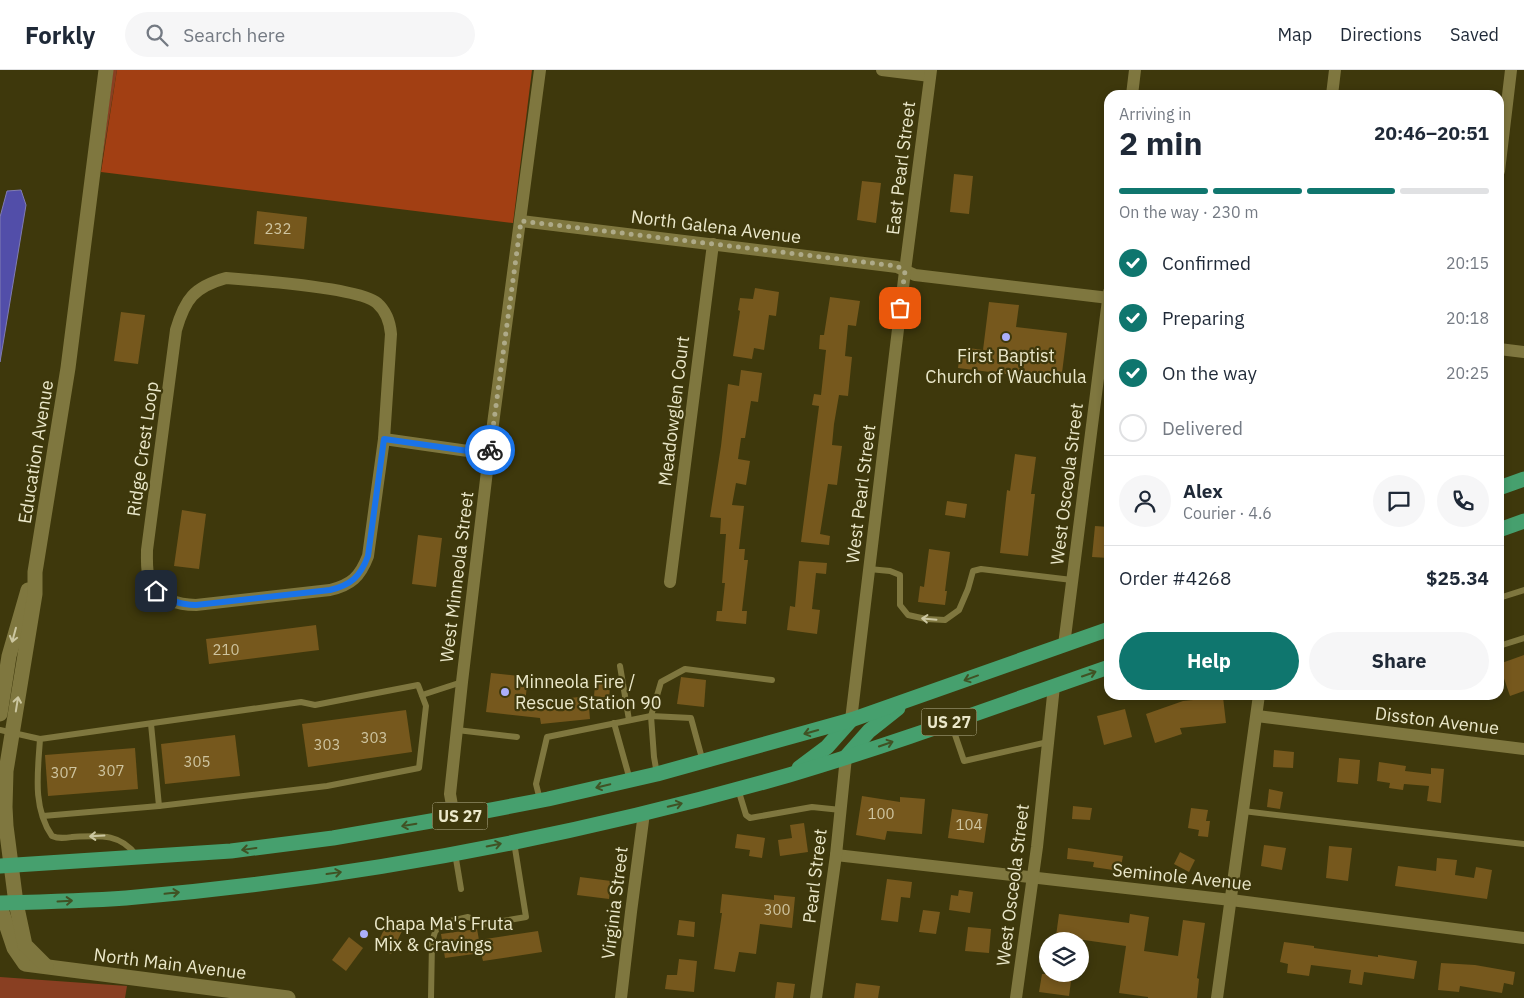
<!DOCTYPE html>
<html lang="en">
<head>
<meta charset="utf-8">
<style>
	body { margin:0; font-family:"IBM Plex Sans",sans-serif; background:#f6f6f7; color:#1f2937; height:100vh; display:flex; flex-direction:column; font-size:19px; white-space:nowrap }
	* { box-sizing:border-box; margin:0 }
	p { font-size:16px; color:#747a83 }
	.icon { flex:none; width:28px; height:28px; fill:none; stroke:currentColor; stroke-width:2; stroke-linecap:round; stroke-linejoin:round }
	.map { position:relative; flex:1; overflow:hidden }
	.details { position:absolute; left:1104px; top:20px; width:400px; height:610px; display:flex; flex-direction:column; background:#fff; border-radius:15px; box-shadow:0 2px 8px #0003 }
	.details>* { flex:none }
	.controls { position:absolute; left:1039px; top:862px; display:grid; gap:10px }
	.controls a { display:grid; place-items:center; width:50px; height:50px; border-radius:50%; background:#fff; box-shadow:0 2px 8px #0003; font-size:25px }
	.pin { position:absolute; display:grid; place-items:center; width:42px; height:42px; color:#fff; margin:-21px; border-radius:10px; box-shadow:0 2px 8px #0006 }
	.courier { position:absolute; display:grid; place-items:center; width:50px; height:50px; margin:-25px; border:4px solid #1a73e8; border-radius:50%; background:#fff; color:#222; box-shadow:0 1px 6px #0007 }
	.summary em { font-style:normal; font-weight:700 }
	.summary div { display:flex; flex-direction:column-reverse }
	.summary { display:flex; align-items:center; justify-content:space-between; height:85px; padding:0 15px }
	h1 { font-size:32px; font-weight:700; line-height:38px }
	.bar { display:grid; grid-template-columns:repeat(4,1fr); gap:8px 5px; align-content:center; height:60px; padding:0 15px }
	.bar i { height:6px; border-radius:4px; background:#e0e1e3 }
	.bar .selected { background:#0f766e }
	.bar p { grid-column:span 4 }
	.line { display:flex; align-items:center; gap:12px; padding:0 15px; border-top:1px solid #e0e1e3 }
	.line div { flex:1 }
	.round { display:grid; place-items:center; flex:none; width:52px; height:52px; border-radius:26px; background:#f6f6f7 }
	ol { padding:0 15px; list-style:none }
	li { display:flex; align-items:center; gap:15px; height:55px }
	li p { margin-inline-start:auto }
	li .icon { padding:5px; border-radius:50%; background:#0f766e; color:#fff; stroke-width:4 }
	li:last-child { color:#747a83 }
	li i { width:28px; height:28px; border:2px solid #e0e1e3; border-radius:50% }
	.action { display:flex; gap:10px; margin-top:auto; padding:10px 15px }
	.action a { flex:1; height:58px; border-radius:30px; background:#0f766e; color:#fff; font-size:20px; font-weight:700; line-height:58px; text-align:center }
	.action a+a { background:#f6f6f7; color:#1f2937 }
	header { display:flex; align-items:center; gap:30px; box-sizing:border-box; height:70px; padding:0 25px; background:#fff; border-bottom:1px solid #e0e1e3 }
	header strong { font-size:24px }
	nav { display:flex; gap:28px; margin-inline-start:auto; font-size:18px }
	.search { width:350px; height:45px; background:#f6f6f7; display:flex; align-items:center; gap:12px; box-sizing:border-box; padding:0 18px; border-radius:28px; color:#747a83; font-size:19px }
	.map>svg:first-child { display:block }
	.green { fill:#893f22 }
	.forest { fill:#a23f13 }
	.water { fill:#524ea9; stroke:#807cb3 }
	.building { fill:#76581d }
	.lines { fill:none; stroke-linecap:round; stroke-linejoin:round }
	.service { stroke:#7f773f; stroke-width:6 }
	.minor { stroke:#7f773f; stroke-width:12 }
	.tertiary { stroke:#7f773f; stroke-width:15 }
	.trunk { stroke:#46a06e; stroke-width:15 }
	.oneway { stroke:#cbc6a0 }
	.oneway2 { stroke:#405224 }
	.done { stroke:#aeaa88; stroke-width:5; stroke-dasharray:0 9 }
	.route { stroke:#1a73e8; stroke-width:6 }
	.poi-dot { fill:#abaffb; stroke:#3e380c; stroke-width:2 }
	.labels { text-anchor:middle; stroke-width:4.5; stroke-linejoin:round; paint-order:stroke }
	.number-label { font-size:15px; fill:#cec49f }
	.shield { fill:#3e380c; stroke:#b7b391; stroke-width:1 }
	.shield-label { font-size:16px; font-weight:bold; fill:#ebe8ca }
	.street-label { font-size:18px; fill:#ebe8ca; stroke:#3e380c }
	.poi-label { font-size:18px; fill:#ebe8ca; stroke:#3e380c; text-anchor:start }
</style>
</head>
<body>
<header>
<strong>Forkly</strong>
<div class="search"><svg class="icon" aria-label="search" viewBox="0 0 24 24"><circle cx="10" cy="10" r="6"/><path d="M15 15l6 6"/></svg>Search here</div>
<nav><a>Map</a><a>Directions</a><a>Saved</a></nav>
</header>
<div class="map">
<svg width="1524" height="928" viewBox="0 0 1524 928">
	<rect width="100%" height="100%" fill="#3e380c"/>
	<g class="green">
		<path d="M113 0H117L100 104Z"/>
		<path d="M0 907 127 916 125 928H0Z"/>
	</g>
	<path class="forest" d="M117 0H532L513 153 101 102Z"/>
	<path class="water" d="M21 120 26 135 0 292V147L7 121Z"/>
	<g class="building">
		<path d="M954 104 973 106 969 144 950 142Z"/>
		<path d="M862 111 881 113 876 153 857 150Z"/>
		<path d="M257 141 307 147 304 179 254 174Z"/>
		<path d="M755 218 779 222 776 246 769 245 764 280 754 278 752 289 733 286 740 241 738 240 740 228 753 229Z"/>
		<path d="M830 227 860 231 856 256 848 255 845 286 852 287 848 326 839 325 834 354 832 375 842 376 837 415 828 414 820 464 830 466 829 475 801 472 819 336 812 335 814 324 821 325 826 280 819 279 820 265H824Z"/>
		<path d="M989 232 1019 235 1016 257 1067 263 1061 311 958 298 961 277 983 280Z"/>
		<path d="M121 242 145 245 138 294 114 291Z"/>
		<path d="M741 300 762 303 758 332 751 331 745 368H741L738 389 750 391 746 415 736 413 732 435 744 436 739 479H745L744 490H748L742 541H747L746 554 716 551 717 541H722L725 513H722L726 464H720L721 448 710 447 721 376 728 314 739 316Z"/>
		<path d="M1015 384 1036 387 1031 424H1035L1028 486 1000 483 1007 420 1010 421Z"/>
		<path d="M947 431 967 434 965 448 945 445Z"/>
		<path d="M182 440 206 444 199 499 174 496Z"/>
		<path d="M1095 456 1109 457V488L1092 487Z"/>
		<path d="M418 465 442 468 436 517 412 514Z"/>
		<path d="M929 479 950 482 945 521H947L945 535 918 532 920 516 924 517Z"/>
		<path d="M799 491 827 493 826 504 816 503 812 539 820 540 817 564 787 560 790 536 795 537Z"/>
		<path d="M316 555 319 580 209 594 206 569Z"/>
		<path d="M1524 585V621L1510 626 1499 594Z"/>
		<path d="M491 603 528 607 525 633 588 626 590 649 541 654 540 648 486 642Z"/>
		<path d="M596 605 611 607 609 628 594 626Z"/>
		<path d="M681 607 706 610 704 637 677 634Z"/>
		<path d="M1223 627 1226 653 1180 658 1182 664 1155 673 1146 644 1183 631Z"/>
		<path d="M1125 639 1132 667 1104 675 1097 646Z"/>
		<path d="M406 640 412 682 308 697 302 654Z"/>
		<path d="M235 665 240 706 165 714 161 674Z"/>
		<path d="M135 678 138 719 48 726 45 685Z"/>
		<path d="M1274 680 1294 682 1293 698 1273 697Z"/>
		<path d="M1339 688 1360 690 1358 714 1337 712Z"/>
		<path d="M1379 692 1406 696 1405 701 1431 704V698L1444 699 1441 733 1427 731 1429 716 1404 714 1403 720 1389 718 1390 713 1377 711Z"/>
		<path d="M1269 719 1283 722 1280 739 1267 737Z"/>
		<path d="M862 726 900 732V727L925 729 922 764 887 761 885 770 856 765Z"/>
		<path d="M1073 736 1092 738 1090 750 1072 749Z"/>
		<path d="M1191 738 1208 740 1206 751H1210L1208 767 1198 766 1199 760 1188 758Z"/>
		<path d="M952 739 988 744 984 773 948 768Z"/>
		<path d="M804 753 808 782 780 786 778 770 792 768 790 755Z"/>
		<path d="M737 764 765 768 762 788 749 786 750 780 735 778Z"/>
		<path d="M1264 775 1286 778 1282 800 1261 796Z"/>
		<path d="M1329 776 1352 778 1348 811 1326 808Z"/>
		<path d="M1068 778 1123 786 1120 801 1093 797 1094 792 1067 789Z"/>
		<path d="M1180 782 1195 790 1189 802 1174 794Z"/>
		<path d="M1437 788 1457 790 1455 805 1474 808 1476 797 1492 800 1487 829 1395 816 1398 796 1436 801Z"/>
		<path d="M580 807 611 811 609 829 577 825Z"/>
		<path d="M887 809 912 812 910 828 901 827 898 852 881 850Z"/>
		<path d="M959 820 973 822 970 843 949 840 951 825 958 826Z"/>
		<path d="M722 824 774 830V825L795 827 792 858 760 854 756 884 739 882 735 902 714 899 722 843H720Z"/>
		<path d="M923 840 940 842 936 864 919 862Z"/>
		<path d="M1059 844 1129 853 1130 844 1149 847 1144 881 1178 886 1183 850 1205 853 1197 908 1199 909 1197 928H1148V927L1119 923 1126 876 1056 866Z"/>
		<path d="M679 850 695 852 694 867 677 865Z"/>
		<path d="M387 853 402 861 391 884 376 877Z"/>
		<path d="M968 857 991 859 989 883 965 881Z"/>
		<path d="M477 859 479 870 538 861 542 882 483 891 481 883 445 888 441 864Z"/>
		<path d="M349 867 363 878 346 901 332 890Z"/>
		<path d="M1284 872 1314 876V878L1378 887V885L1417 891 1414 909 1364 902 1362 915 1349 913 1351 900 1311 895 1309 906 1287 903 1288 894 1280 892Z"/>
		<path d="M679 889 697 891 694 922 665 919 667 905H677Z"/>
		<path d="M1441 893 1475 895 1515 902 1513 915 1504 913 1502 923 1460 916 1459 922 1438 920Z"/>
		<path d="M1042 904H1072L1069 926 1039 922Z"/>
		<path d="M777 912 795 914 793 928H775Z"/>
		<path d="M856 913 880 916 878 928H854Z"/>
	</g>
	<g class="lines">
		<g class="service">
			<path d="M869 499 890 501 900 505V535L908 545 926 549 945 550 959 540 968 519 973 501 981 499 1072 510"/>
			<path d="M1499 528 1524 520"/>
			<path d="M1499 576 1524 568"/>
			<path d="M620 596 629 650"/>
			<path d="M422 625 462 612"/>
			<path d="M1385 626 1388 625"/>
			<path d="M614 653 630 710"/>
			<path d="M951 653 964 691 1048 672"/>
			<path d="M151 654 159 736"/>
			<path d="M0 660 40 669"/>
			<path d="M457 660 517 667"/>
			<path d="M657 704 654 687 651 646 661 612 685 599 772 610"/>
			<path d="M738 719 746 745 750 748 812 737 841 740"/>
			<path d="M540 730 536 714 547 667 651 646 691 648 703 692"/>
			<path d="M1243 741 1524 774"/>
			<path d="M43 746 159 736 327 716 419 698 426 636 418 615 315 635 301 632 40 669C38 701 32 737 52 766 59 769 65 768 72 767 97 766 119 762 136 785"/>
			<path d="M455 783 461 819"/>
			<path d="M431 928 432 872 435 862 442 853 468 847 486 854 526 847 514 772"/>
		</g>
		<g class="minor">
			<path d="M882 0 930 6"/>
			<path d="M1132 25 1135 0"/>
			<path d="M1332 25 1335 0"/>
			<path d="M1499 101 1511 0"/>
			<path d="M521 151 897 197 915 205 1109 228"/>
			<path d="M226 208C253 210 360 218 377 233 386 241 390 252 391 264L384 369 368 486C360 507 351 515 330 520L196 535C179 535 157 529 150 512 146 502 147 491 147 480L176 260C185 229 194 217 226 208Z"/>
			<path d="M1499 279 1524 282"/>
			<path d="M384 369 489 384"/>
			<path d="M670 512 713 174"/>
			<path d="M1064 575 1109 222"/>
			<path d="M1257 646 1524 679"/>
			<path d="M851 650 905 201 931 0"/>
			<path d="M454 747 450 724 462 612 489 384 540 0"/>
			<path d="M836 785 1231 830 1524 868"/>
			<path d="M621 928 631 842 644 743"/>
			<path d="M816 928 836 785 846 687"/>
			<path d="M1016 928 1037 777 1054 616"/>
			<path d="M1217 928 1259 625"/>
		</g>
		<g class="tertiary">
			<path d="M0 644 9 586 28 520"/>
			<path d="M0 836 14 878 25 894 288 928"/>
			<path d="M46 896 25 875 16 833 6 756 5 737 6 701 35 524V502L68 298 106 0"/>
		</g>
		<g class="trunk">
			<path d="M1499 418 1524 409"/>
			<path d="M1499 460 1524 451"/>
			<path d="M846 687 869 661 898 638"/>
			<path d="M799 698 827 677 851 650"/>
			<path d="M0 796 231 781 333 768 454 747 548 729 657 704 851 650 1109 559"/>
			<path d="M0 833C42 832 84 831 126 828 349 809 573 767 789 705 897 673 1002 634 1109 597"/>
		</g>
	</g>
	<defs><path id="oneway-shaft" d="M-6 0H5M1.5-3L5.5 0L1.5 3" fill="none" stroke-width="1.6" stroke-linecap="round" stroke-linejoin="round" transform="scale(1.25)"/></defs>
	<g class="oneway">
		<use href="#oneway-shaft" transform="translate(929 549) rotate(-175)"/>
		<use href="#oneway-shaft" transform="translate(14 565) rotate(105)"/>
		<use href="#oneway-shaft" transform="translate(17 634) rotate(-81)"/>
		<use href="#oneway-shaft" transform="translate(97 766) rotate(177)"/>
	</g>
	<g class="oneway2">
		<use href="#oneway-shaft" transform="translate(1089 604) rotate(-19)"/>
		<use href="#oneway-shaft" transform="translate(971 608) rotate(160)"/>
		<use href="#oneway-shaft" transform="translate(811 662) rotate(164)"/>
		<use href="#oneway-shaft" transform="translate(886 674) rotate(-19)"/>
		<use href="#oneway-shaft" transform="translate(603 716) rotate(167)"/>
		<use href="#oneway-shaft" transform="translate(675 735) rotate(-14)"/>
		<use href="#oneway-shaft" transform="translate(409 755) rotate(170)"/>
		<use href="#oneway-shaft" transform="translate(494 775) rotate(-11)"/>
		<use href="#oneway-shaft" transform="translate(249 779) rotate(172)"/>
		<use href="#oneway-shaft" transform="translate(334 803) rotate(-8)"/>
		<use href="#oneway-shaft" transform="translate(172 823) rotate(-6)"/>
		<use href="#oneway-shaft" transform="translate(65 831) rotate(-3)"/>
	</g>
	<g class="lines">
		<path class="done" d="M490 380 521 151 897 196 905 201 900 238"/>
		<path class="route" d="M156 521C169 530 180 535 196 535L330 520C351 515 360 507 368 486L384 369 489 384 490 380"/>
	</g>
	<g class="poi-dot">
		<circle cx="1006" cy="267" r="5"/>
		<circle cx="505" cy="622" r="5"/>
		<circle cx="364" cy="864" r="5"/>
	</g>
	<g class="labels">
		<g class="number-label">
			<text x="278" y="164">232</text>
			<text x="226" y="585">210</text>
			<text x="374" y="673">303</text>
			<text x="327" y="680">303</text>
			<text x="197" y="697">305</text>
			<text x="111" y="706">307</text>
			<text x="64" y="708">307</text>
			<text x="881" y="749">100</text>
			<text x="969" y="760">104</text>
			<text x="777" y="845">300</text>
		</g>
		<g class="shield">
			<rect x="921.5" y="638.5" width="55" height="27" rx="4"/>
			<rect x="432.5" y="732.5" width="55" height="27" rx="4"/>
		</g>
		<g class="shield-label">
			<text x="949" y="658">US 27</text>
			<text x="460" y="752">US 27</text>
		</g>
		<g class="street-label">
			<text transform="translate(901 98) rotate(-83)" y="6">East Pearl Street</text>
			<text transform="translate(716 157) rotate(7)" y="6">North Galena Avenue</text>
			<text transform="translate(674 341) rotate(-83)" y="6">Meadowglen Court</text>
			<text transform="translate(143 379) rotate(-82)" y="6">Ridge Crest Loop</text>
			<text transform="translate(36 382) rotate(-81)" y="6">Education Avenue</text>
			<text transform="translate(1067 414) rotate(-83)" y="6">West Osceola Street</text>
			<text transform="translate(861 424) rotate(-83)" y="6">West Pearl Street</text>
			<text transform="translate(457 507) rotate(-83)" y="6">West Minneola Street</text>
			<text transform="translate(1437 651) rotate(7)" y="6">Disston Avenue</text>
			<text transform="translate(815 806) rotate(-83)" y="6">Pearl Street</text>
			<text transform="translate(1182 807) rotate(6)" y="6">Seminole Avenue</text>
			<text transform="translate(1013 815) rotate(-83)" y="6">West Osceola Street</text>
			<text transform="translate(615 833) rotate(-83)" y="6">Virginia Street</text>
			<text transform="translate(170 894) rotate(7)" y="6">North Main Avenue</text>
		</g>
		<g class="poi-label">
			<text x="1006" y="292" text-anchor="middle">First Baptist<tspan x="1006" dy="21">Church of Wauchula</tspan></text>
			<text x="515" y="618">Minneola Fire /<tspan x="515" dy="21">Rescue Station 90</tspan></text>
			<text x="374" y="860">Chapa Ma's Fruta<tspan x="374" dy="21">Mix &amp; Cravings</tspan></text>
		</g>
	</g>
</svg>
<div class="controls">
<a><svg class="icon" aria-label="layers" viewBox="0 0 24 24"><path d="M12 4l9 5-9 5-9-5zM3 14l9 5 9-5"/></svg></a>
</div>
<div class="pin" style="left:900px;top:238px;background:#ea580c"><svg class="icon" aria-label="bag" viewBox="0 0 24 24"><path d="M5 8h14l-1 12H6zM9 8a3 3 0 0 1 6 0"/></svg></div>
<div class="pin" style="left:156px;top:521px;background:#1f2937"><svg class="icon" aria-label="home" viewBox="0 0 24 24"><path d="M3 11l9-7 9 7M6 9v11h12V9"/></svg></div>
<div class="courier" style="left:490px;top:380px"><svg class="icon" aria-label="bike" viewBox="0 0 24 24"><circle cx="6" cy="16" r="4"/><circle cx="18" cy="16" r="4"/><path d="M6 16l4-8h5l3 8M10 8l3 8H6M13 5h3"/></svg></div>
<section class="details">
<div class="summary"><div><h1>2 min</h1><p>Arriving in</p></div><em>20:46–20:51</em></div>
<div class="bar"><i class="selected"></i><i class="selected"></i><i class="selected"></i><i></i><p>On the way · 230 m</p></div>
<ol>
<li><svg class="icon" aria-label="check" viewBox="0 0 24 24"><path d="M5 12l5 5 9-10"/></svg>Confirmed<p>20:15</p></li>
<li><svg class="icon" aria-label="check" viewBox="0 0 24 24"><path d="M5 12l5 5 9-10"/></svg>Preparing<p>20:18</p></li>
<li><svg class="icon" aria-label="check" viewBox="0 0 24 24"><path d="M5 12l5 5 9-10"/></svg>On the way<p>20:25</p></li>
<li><i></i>Delivered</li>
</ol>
<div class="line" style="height:90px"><a class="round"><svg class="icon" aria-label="person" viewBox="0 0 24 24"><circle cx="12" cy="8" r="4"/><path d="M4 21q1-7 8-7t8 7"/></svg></a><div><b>Alex</b><p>Courier · 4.6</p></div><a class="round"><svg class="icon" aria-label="chat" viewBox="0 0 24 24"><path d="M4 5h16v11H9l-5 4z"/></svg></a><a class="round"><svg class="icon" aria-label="phone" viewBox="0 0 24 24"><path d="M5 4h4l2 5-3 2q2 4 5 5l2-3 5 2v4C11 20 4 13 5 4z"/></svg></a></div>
<div class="line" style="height:65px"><div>Order #4268</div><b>$25.34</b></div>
<div class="action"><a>Help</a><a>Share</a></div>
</section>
</div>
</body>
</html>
